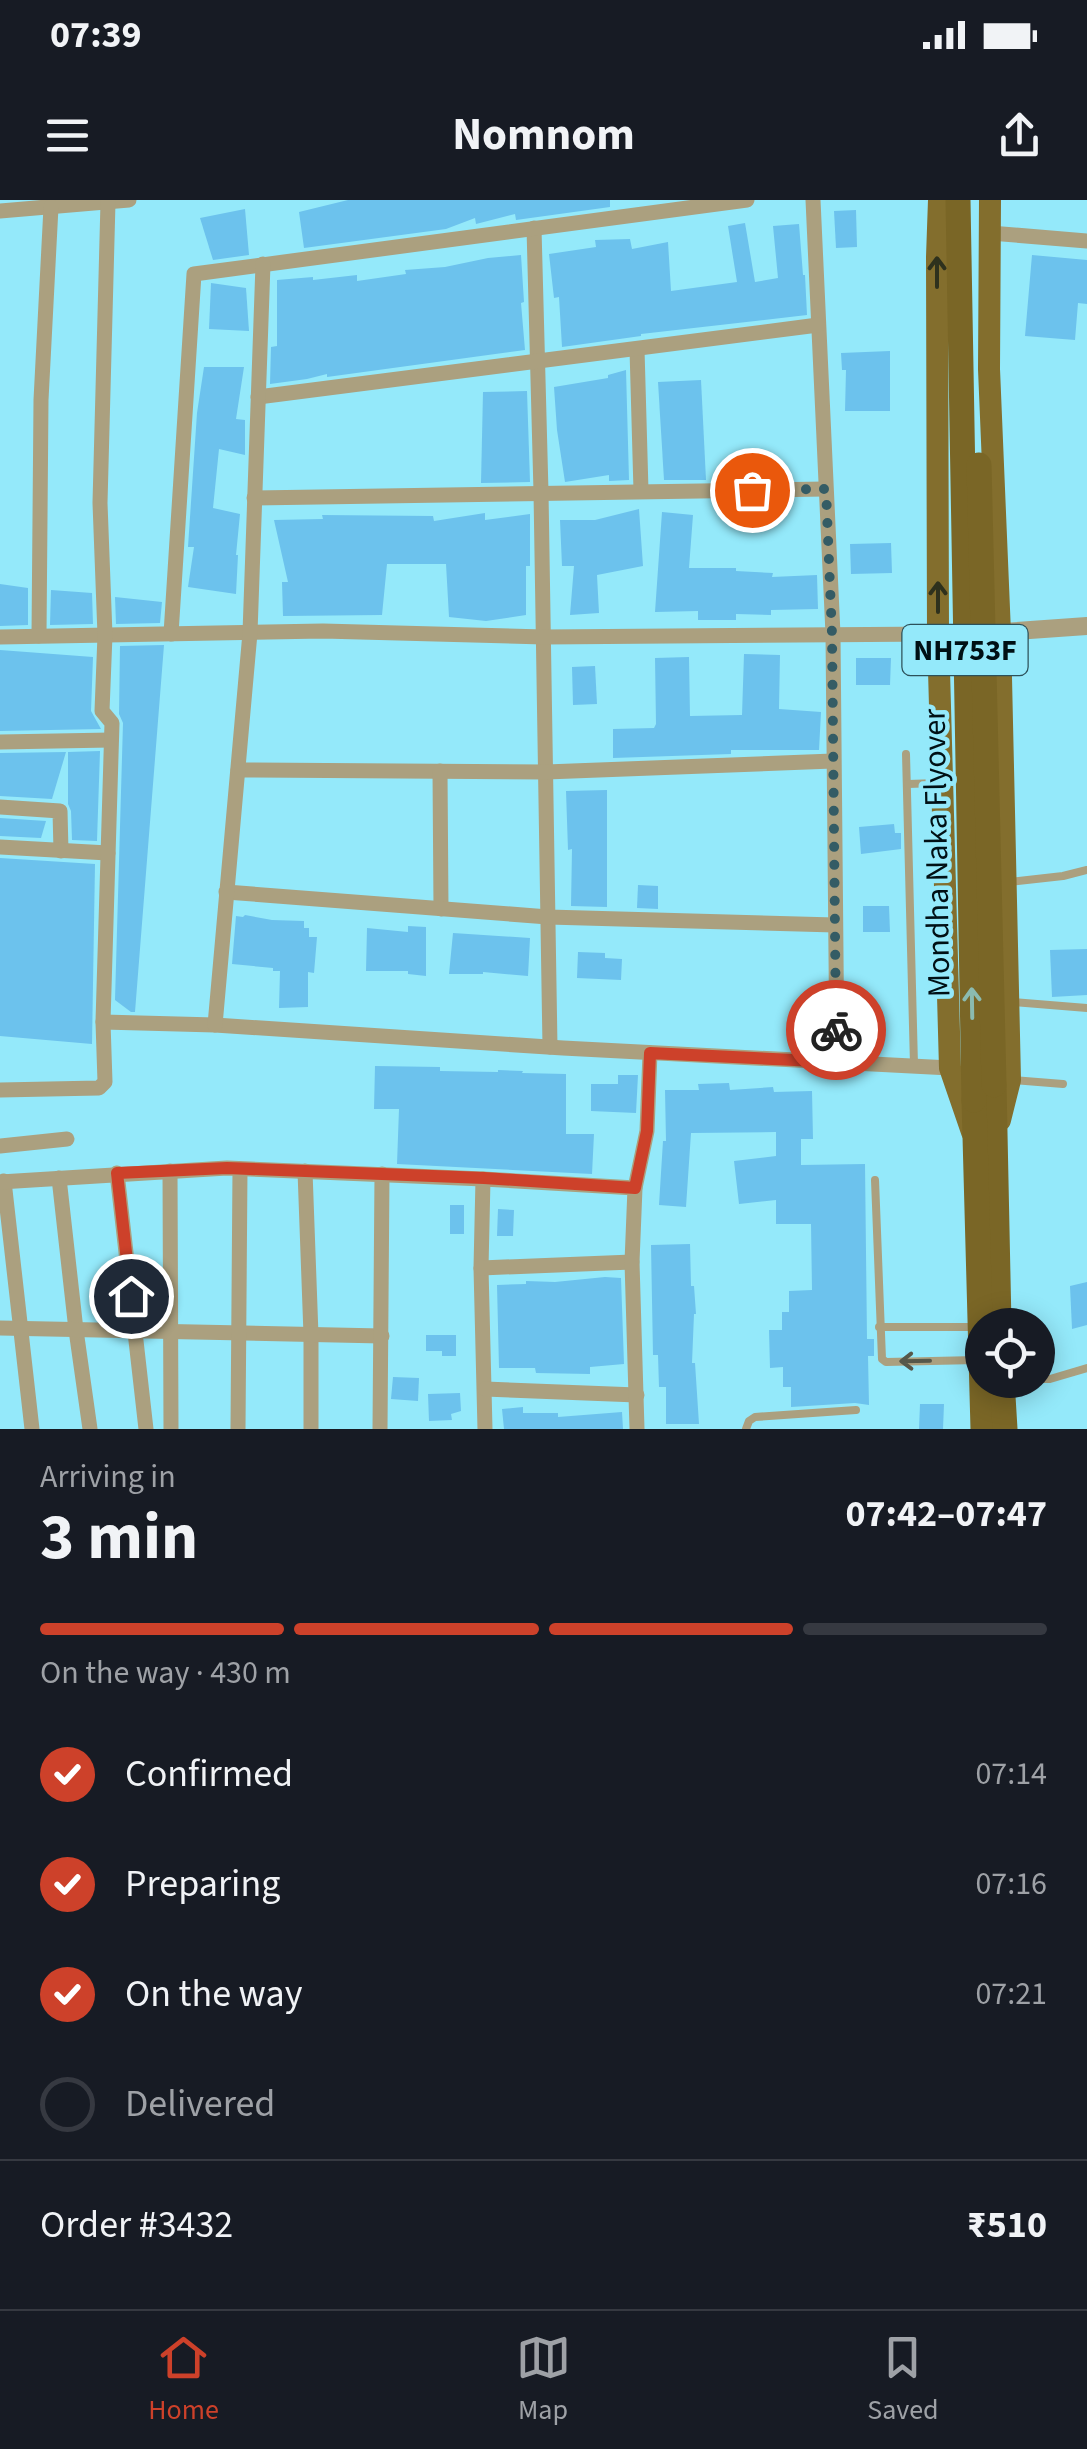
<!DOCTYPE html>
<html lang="en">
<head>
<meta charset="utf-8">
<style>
	body { margin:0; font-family:"Source Sans 3",sans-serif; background:#20242c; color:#f1f3f6; height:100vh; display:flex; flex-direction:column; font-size:38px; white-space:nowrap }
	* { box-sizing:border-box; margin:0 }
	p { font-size:32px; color:#9ea1a6 }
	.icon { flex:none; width:55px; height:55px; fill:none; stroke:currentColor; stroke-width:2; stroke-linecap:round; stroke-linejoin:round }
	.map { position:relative; height:1229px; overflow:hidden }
	.panel { display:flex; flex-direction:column; background:#171b24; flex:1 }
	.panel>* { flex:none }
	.tools { position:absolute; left:965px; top:1108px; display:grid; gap:20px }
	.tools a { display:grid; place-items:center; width:90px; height:90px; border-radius:50%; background:#171b24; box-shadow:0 5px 25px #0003; font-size:50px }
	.pin { position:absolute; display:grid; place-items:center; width:85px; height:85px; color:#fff; margin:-42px; border:5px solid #fff; border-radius:50%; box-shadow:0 2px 10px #0007 }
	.courier { position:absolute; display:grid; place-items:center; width:100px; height:100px; margin:-50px; border:8px solid #cd412a; border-radius:50%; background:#fff; color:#222; box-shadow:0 2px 12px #0007 }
	.overview em { font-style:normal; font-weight:700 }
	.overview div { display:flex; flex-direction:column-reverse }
	.overview { display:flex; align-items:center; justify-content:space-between; height:170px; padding:0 40px }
	h1 { font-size:65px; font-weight:700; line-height:75px }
	.bar { display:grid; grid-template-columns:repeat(4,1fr); gap:15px 10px; align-content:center; height:120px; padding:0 40px }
	.bar i { height:12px; border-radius:8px; background:#363941 }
	.bar .active { background:#cd412a }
	.bar p { grid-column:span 4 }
	.line { display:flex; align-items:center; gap:25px; padding:0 40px; border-top:2px solid #363941 }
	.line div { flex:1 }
	ol { padding:0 40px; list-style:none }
	li { display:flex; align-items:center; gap:30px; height:110px }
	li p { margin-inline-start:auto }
	li .icon { padding:10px; border-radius:50%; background:#cd412a; color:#fff; stroke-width:4 }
	li:last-child { color:#9ea1a6 }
	li i { width:55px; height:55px; border:5px solid #363941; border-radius:50% }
	.status { display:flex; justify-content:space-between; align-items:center; height:70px; padding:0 50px; background:#171b24; direction:ltr }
	.status svg { height:28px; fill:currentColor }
	header { display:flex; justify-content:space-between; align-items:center; height:130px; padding:0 40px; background:#171b24; font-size:45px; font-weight:700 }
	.tabs { display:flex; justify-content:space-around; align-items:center; height:140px; border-top:2px solid #363941; background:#171b24; font-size:28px; color:#9ea1a6 }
	.tabs a { display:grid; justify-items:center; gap:5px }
	.tabs .active { color:#cd412a }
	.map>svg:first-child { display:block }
	.building { fill:#6cc2ed }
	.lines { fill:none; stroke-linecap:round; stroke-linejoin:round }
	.service { stroke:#aba07f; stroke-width:8 }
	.minor { stroke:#aba07f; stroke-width:15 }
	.tertiary { stroke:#aba07f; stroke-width:18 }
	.primary { stroke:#836e2d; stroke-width:22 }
	.trunk { stroke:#7a6626; stroke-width:25 }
	.trunk-bridge { stroke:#7a6626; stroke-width:25 }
	.oneway { stroke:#2e311d }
	.oneway2 { stroke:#8bbbb0 }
	.oneway3 { stroke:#56584a }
	.done { stroke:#345c65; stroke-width:10; stroke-dasharray:0 18 }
	.route { stroke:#cd412a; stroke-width:12 }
	.labels { text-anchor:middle; stroke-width:9; stroke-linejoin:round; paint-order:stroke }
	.shield { fill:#94e9fa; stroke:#2c515a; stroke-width:2.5 }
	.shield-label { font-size:30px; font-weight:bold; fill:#001015 }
	.street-label { font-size:32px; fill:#001015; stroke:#94e9fa }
</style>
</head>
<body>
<div class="status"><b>07:39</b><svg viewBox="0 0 49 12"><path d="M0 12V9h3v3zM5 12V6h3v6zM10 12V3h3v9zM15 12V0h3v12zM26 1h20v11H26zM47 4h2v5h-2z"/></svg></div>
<header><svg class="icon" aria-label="menu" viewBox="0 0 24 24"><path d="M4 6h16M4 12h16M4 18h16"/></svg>Nomnom<svg class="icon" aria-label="share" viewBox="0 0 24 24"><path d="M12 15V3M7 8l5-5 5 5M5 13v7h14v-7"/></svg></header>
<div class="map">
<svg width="1087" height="1229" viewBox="0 0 1087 1229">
	<rect width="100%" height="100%" fill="#94e9fa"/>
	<g class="building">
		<path d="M348 0H610V7L516 20 515 14 476 24 475 18 446 29 304 48 299 12Z"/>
		<path d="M245 9 249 55 213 60 200 18Z"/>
		<path d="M856 10 857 47 836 48 834 11Z"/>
		<path d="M745 23 755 82 778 78 773 26 799 24 803 75H805L807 115 641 134V136L562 147 559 97 554 98 549 54 596 47 595 40 630 39 632 49 668 42 671 91 737 82 728 26Z"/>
		<path d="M521 55 524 102 521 103 525 150 327 177V174L307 179 270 184 271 147 277 146V80L313 77V80L357 75V81L406 74 405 70 445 67 488 58Z"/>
		<path d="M1032 55 1087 60V104L1078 103 1075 140 1025 136Z"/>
		<path d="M211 83 246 88 249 131 209 129Z"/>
		<path d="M890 151V211H845L846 170H842L841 153Z"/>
		<path d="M204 167H244L236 219 245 220V255L219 249 213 308 240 314 236 355H238L236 394 188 387 194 347H188L197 213Z"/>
		<path d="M626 170 629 280 609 281V275L565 282 557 230 554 187 608 178V175Z"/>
		<path d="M701 180 706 280H664L658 182Z"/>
		<path d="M527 191 530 282 481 283 483 192Z"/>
		<path d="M639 309 643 366 597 375 599 413 570 415 574 366H562L560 320H595Z"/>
		<path d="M662 312 693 315 689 368H736V371L773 373 772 377 817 375 818 409 771 410V415L736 414V420H698V411L655 412Z"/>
		<path d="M485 313V320L530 314V366H526V415L486 421 449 417 446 364H387L382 415 283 416 282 382H288L274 320 323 319 322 315 433 316 434 321Z"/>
		<path d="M891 343 892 373 851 374 850 344Z"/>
		<path d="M0 384 28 388V425L0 426Z"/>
		<path d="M51 390 92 393 93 424 50 425Z"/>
		<path d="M115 397 162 402 160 423 116 424Z"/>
		<path d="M164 445 135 812H131L115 800 123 523 119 514 120 446Z"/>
		<path d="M0 450 93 457 91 511 101 529 0 531Z"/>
		<path d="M744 454 780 455 779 509 821 512 819 550H731V554L613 558V529L654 528 656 524 655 458 689 457 690 516 742 515Z"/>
		<path d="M856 458H891L890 485H856Z"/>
		<path d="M595 466 597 504 573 505 572 467Z"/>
		<path d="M100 551 97 641 72 640 71 611 68 604V552Z"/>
		<path d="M66 552 52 599 0 596V553Z"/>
		<path d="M607 590V707L571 706 572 649 568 650 566 591Z"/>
		<path d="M0 618 46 621 41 638 0 636Z"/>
		<path d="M894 624 895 633H901V649L861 654 859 627Z"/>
		<path d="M0 658 95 664 92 844 0 836Z"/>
		<path d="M638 685 658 686V709L637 708Z"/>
		<path d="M863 706H889L890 732H863Z"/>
		<path d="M245 715 272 720 304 721V728H309V737H317L314 773 308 772V807L279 808 280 771H273V768L232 764 236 716 243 717Z"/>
		<path d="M408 726 426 727V776L408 774V771H366L367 728 408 732Z"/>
		<path d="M453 733 530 738 528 776 483 772V774H449Z"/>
		<path d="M1087 749V795L1052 797 1050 750Z"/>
		<path d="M578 752 605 753V758L622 759 621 780 577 778Z"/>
		<path d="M375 866 440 867V871L498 872V870L523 871 522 873 566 874V934H594L592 974 397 964 399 909H374Z"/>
		<path d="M618 875H638L636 913 591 911V884H618Z"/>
		<path d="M729 883 730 890 773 887 774 892 812 891 813 939H801V965L865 964 867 1139H874V1156H868L869 1205 855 1203 791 1207V1187H783V1167L770 1168 769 1130H782V1112H789V1091L812 1090 811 1024H776V1000L739 1004 734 961 776 956V932L691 933 686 1007 659 1005 663 941H666L665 890H699L698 884Z"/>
		<rect x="450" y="1005" width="14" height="29"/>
		<path d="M498 1009 514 1010 513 1036H497Z"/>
		<path d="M690 1044 691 1086H694L696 1114H694L692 1163H695L699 1224H666V1187H659L658 1155H653L651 1045Z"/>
		<path d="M605 1077 621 1078 624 1164 590 1167V1174L536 1173 535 1168H499L497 1085 526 1084V1081L555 1082Z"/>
		<path d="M1087 1082V1125L1072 1129 1070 1086Z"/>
		<path d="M426 1135H456V1156H442V1151H426Z"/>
		<path d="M393 1177 419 1178 418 1201 391 1199Z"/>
		<path d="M460 1193 461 1211 451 1214 452 1220 429 1221 428 1194Z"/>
		<path d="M920 1204H944L943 1229H919Z"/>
		<path d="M523 1207V1213H558V1217L622 1212 623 1229H504L502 1209Z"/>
	</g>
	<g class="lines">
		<g class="service">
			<path d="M906 554 914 865"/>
			<path d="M908 584 938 583"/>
			<path d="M1010 682 1063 676 1087 670"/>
			<path d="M1012 802 1087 808"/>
			<path d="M1014 880 1063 884"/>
			<path d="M875 980 882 1159 886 1162 977 1160"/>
			<path d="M879 1127H975"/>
			<path d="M1038 1179H1050L1087 1168"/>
			<path d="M746 1229 749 1221 755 1217 856 1210"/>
		</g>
		<g class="minor">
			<path d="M813 0 833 434 837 862"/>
			<path d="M0 11 129 0"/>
			<path d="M534 28 541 292 550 847"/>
			<path d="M990 33 1087 41"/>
			<path d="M637 149 641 291"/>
			<path d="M258 197 818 125"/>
			<path d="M254 298 825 289"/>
			<path d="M171 434 194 74 747 0"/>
			<path d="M39 436 41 200 51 7"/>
			<path d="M0 437 323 431 544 437 938 434"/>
			<path d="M0 542 111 540"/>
			<path d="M238 570 546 572 833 561"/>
			<path d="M440 571 441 709"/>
			<path d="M0 607 60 611 61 651"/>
			<path d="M0 647 108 653"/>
			<path d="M226 692 548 717 835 725"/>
			<path d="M103 822 215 825 563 848 950 868"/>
			<path d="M215 825 250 433 263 64"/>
			<path d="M0 890 99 888 105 882 103 822 112 523 102 511 105 435 100 303 108 2"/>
			<path d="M0 946 67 939"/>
			<path d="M170 971 171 1229"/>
			<path d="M305 971 311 1135V1229"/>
			<path d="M117 973 146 1229"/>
			<path d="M59 978 76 1130 90 1229"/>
			<path d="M483 979 481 1068 485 1229"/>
			<path d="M4 981 32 1229"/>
			<path d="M0 982 227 968 483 979 635 988"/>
			<path d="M481 1068 632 1062"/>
			<path d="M0 1128 382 1136"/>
			<path d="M485 1189 637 1195"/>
			<path d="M238 1229 240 969"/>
			<path d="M380 1229 382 974"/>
			<path d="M637 1229 632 1062 635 988 647 931 650 853"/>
		</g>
		<path class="tertiary" d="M989 433 1087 426"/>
		<g class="primary">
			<path d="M939 0 937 57 938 434 950 868 972 932"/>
			<path d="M990 0 989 169 1000 433 1010 880 1000 920"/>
		</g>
		<g class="trunk">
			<path d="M994 885 999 1125"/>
			<path d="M974 900 983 1229"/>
			<path d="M1002 1180 1005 1229"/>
		</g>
		<g class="trunk-bridge">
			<path d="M958 0 974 900"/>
			<path d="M979 265 994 885"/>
		</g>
	</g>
	<defs><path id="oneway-shaft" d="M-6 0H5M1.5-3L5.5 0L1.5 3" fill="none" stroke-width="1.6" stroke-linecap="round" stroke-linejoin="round" transform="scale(2.5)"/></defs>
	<g class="oneway">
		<use href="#oneway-shaft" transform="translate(937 72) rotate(-90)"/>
		<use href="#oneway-shaft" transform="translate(938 397) rotate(-90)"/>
	</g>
	<use class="oneway2" href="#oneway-shaft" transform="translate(972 803) rotate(-91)"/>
	<use class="oneway3" href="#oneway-shaft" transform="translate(915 1161) rotate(179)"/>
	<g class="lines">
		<path class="done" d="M752 290 826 289 832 434 836 830"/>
		<path class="route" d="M131 1096 117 973 227 968 484 978 635 988 647 931 650 853 837 862 836 830"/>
	</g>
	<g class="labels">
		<rect class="shield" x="902.5" y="425" width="125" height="50" rx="8"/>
		<g class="shield-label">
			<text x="965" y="460">NH753F</text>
		</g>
		<g class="street-label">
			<text transform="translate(936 653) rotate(-91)" y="11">Mondha Naka Flyover</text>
		</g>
	</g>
</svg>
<div class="tools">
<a><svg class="icon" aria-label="locate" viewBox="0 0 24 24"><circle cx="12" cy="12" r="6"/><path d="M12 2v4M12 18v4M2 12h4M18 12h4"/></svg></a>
</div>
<div class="pin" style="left:752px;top:290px;background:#ea580c"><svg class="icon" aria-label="bag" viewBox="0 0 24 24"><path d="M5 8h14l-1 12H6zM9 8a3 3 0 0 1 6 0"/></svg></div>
<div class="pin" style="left:131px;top:1096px;background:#1f2937"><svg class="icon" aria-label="home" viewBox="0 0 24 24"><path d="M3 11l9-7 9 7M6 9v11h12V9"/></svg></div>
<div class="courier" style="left:836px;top:830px"><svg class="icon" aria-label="bike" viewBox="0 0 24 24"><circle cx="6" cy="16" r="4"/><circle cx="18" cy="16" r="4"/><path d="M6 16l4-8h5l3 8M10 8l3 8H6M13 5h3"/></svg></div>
</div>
<section class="panel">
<div class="overview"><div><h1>3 min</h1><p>Arriving in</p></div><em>07:42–07:47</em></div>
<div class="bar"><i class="active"></i><i class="active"></i><i class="active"></i><i></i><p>On the way · 430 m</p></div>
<ol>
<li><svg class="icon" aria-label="check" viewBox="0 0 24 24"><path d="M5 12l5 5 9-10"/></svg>Confirmed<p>07:14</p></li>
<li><svg class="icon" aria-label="check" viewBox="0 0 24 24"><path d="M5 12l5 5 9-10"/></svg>Preparing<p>07:16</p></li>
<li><svg class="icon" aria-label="check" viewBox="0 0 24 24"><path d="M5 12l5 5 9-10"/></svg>On the way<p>07:21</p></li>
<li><i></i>Delivered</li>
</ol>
<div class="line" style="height:130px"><div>Order #3432</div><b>₹510</b></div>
</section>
<nav class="tabs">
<a class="active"><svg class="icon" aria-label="home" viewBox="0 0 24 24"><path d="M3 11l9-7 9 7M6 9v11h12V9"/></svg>Home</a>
<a><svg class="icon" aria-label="map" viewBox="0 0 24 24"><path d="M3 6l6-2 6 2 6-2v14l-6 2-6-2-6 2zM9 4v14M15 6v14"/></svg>Map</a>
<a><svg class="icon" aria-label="saved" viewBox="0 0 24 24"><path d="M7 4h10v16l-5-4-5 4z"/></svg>Saved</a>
</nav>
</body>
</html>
